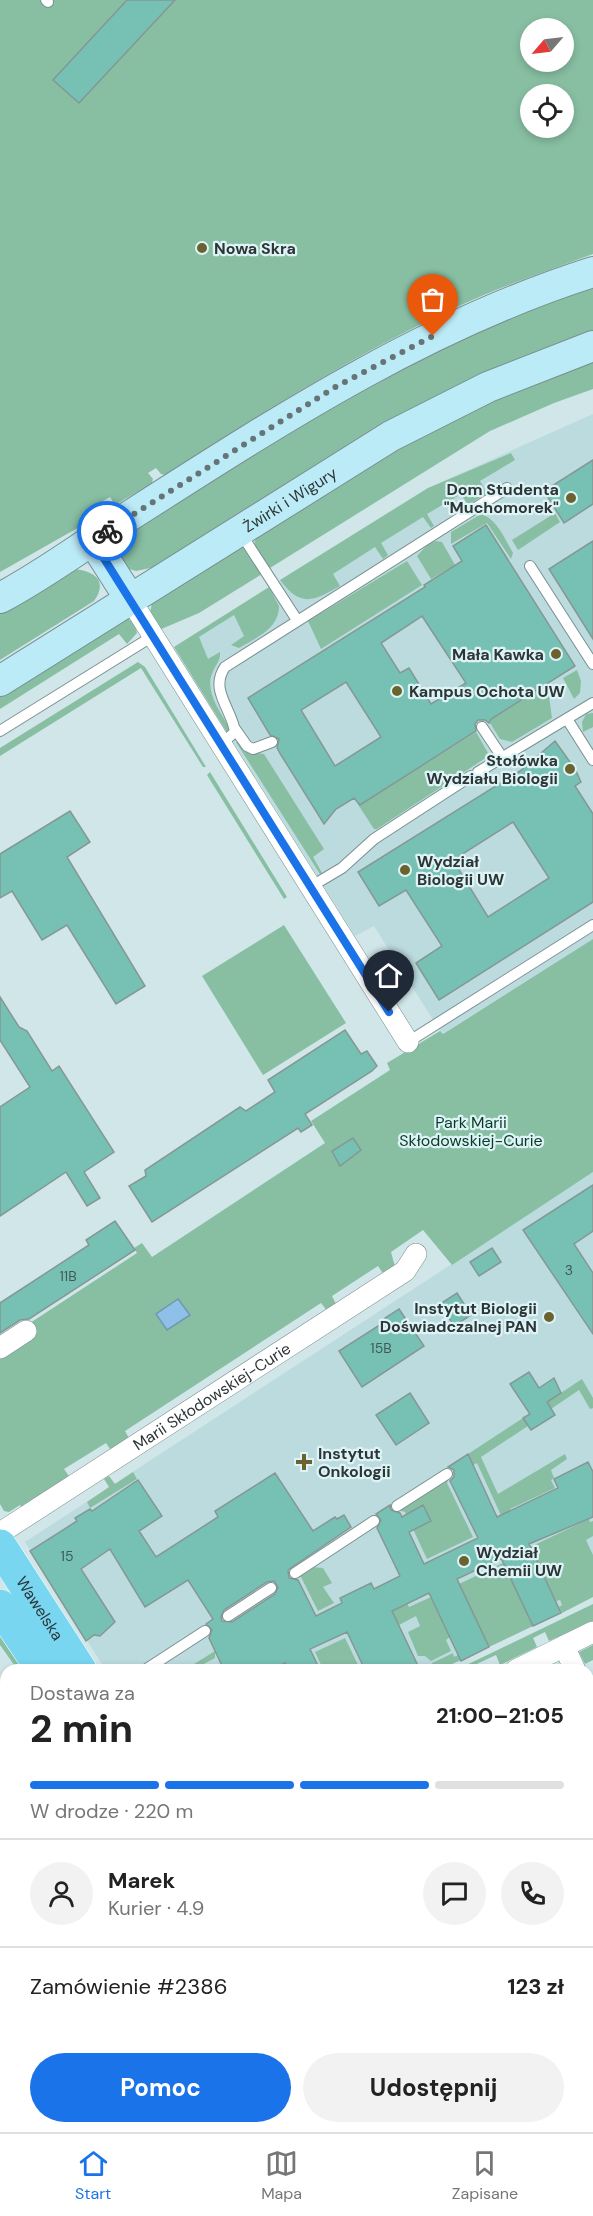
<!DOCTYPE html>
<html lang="pl">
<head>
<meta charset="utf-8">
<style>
	body { margin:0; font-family:"DM Sans",sans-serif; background:#f2f2f2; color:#222; height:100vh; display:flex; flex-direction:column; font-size:22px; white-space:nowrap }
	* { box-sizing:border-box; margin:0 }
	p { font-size:20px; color:#767676 }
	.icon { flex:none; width:33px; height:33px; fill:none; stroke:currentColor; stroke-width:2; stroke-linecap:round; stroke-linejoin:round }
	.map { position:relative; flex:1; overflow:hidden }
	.panel { position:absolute; left:0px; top:1664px; width:594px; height:470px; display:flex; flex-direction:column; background:#fff; border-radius:18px 18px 0 0; box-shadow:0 3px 9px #0003 }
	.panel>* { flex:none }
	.needle { width:39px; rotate:242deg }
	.fabs { position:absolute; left:520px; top:18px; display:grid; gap:12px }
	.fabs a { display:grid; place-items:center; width:54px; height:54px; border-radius:50%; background:#fff; box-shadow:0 3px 9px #0003; font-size:30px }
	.pin { position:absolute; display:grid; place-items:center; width:51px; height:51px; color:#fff; margin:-62px -26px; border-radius:50% 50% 50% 0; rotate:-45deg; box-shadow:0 0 6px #0007 }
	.pin .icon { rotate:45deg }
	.courier { position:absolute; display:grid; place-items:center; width:60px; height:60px; margin:-30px; border:4px solid #1a73e8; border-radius:50%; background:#fff; color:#222; box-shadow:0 2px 8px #0007 }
	.summary em { font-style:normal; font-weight:700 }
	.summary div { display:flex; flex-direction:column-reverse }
	.summary { display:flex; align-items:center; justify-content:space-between; height:102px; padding:0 30px }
	h1 { font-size:39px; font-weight:700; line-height:45px }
	.bar { display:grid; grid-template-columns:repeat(4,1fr); gap:9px 6px; align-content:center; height:72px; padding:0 30px }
	.bar i { height:8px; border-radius:4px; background:#e0e0e0 }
	.bar .on { background:#1a73e8 }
	.bar p { grid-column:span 4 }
	.line { display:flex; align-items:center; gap:15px; padding:0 30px; border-top:2px solid #e0e0e0 }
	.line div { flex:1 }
	.round { display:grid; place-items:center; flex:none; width:63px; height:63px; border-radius:32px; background:#f2f2f2 }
	.primary-button { display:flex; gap:12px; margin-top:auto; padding:12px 30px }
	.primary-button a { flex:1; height:69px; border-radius:36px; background:#1a73e8; color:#fff; font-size:24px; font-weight:700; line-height:69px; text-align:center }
	.primary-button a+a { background:#f2f2f2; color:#222 }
	.tabs { display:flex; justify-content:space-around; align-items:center; height:84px; border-top:2px solid #e0e0e0; background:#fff; font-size:16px; color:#767676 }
	.tabs a { display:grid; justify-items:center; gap:3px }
	.tabs .on { color:#1a73e8 }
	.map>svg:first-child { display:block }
	.built { fill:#bcdbde }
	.green { fill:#88bfa3; fill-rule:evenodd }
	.water { fill:#8fc0e7; stroke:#7297b2; stroke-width:1.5 }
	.building { fill:#77c1b4; stroke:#849894; stroke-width:1.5; fill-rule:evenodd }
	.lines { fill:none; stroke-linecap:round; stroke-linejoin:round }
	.lane-casing { stroke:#7a8f91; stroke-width:12 }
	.street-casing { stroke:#7a8f91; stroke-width:22 }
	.secondary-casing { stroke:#7a8f91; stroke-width:32 }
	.primary-casing { stroke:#fff; stroke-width:34 }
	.lane { stroke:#fff; stroke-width:10 }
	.street { stroke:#fff; stroke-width:21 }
	.secondary { stroke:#bcebf8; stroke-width:30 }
	.primary { stroke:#78d6f0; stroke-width:33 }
	.tram { stroke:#778587; stroke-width:1.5 }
	.done { stroke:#667475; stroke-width:6; stroke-dasharray:0 10.8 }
	.route { stroke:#1a73e8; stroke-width:8 }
	.poi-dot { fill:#6a632f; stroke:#ddf3f5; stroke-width:2 }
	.labels { text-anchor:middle; stroke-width:4.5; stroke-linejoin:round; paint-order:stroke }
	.number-label { font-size:14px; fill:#405956 }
	.poi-label { font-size:16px; font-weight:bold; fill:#2d3637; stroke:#ddf3f5; text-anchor:start }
	.street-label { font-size:16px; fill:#2d3637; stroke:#ddf3f5 }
	.park-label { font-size:16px; fill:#073a27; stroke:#ddf3f5 }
</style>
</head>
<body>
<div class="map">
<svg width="593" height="2132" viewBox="0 0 593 2132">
	<rect width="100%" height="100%" fill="#d0e6e8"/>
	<g class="built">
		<path d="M593 414V939L442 1034 374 926 355 936 174 647 428 488Z"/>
		<path d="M593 1172V1597L441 1669H105L25 1542Z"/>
	</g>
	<g class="green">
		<path d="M0 0H593V254C547 271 501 286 457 307 354 354 260 415 165 475L161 474 156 468 148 473 153 479 152 483 115 505 110 497 95 506 99 514 97 517 0 572ZM531 28H564V62H531ZM531 94H564V128H531Z"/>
		<path d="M593 283V335L160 566 136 571 126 568 117 554 119 537 384 371Z"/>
		<path d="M593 358V389L554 403 490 431 270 568 254 544 258 531 441 422Z"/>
		<path d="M511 453 515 460 480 481 487 493 468 505 461 494 427 514 434 526 431 528 423 517 381 543 388 555 383 559 375 547 333 574 340 586C313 601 301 608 280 580L428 488Z"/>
		<path d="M555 513 560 522 518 550 512 540Z"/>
		<path d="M481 514C497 519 505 539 513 553L511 559 487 523 451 544V532Z"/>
		<path d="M436 541 442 542 455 565 431 579 417 556 429 543Z"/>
		<path d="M241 545 247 549 262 574 199 613 159 630 150 612 153 599Z"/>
		<path d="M407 561 422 585 321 649 308 621Z"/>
		<path d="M72 569C93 570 109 580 94 601L0 660V608Z"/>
		<path d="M269 587 279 606C279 629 257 637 239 648L231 645 244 636 234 615 199 637 208 659 220 652C221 661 215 665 212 674 205 691 220 712 229 727L228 734 174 647Z"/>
		<path d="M127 617 135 625 137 633 127 644 119 634 0 709V693Z"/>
		<path d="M138 662 145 667 206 767H203L141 668 0 756V748Z"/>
		<path d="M577 670 581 681 580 693 574 699 563 678Z"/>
		<path d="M543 686 549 696 552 718 512 742 500 739 490 723 491 719Z"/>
		<path d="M593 713V727L583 732 582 722 586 714Z"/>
		<path d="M476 732 488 753 484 759 377 829H374L357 803 361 804Z"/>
		<path d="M240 741 250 752 264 754 319 841 324 849 313 857 322 873 320 874 236 742Z"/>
		<path d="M210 772 287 897 284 899 207 775Z"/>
		<path d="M284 925 346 1023 263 1075 202 976Z"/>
		<path d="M593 939V1172L452 1265 423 1230 391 1252 395 1267 384 1275 378 1266 332 1296 337 1306 328 1312 321 1303 125 1431 130 1440 112 1452 106 1443 64 1469 71 1479 23 1510 20 1505 9 1512 4 1511 0 1504V1355L27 1325 137 1253 134 1248 142 1243 152 1257 325 1143 311 1121 390 1070 387 1063 440 1031 443 1034Z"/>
		<path d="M582 1379 593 1398V1408L590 1409 579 1390 551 1409 547 1402Z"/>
		<path d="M523 1418 528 1426 481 1457 498 1494 565 1454 567 1459 551 1470 554 1478 551 1480 555 1488 510 1509 513 1516 504 1522 477 1463 473 1465 468 1454Z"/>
		<path d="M133 1472 137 1479 90 1508 87 1502 109 1487 104 1479 109 1476 115 1484Z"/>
		<path d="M449 1478 447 1483 473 1537 427 1559 405 1512 398 1510Z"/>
		<path d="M589 1519 590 1522 593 1521V1536L586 1540 593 1555V1597L562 1613 559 1607 562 1605 560 1600 556 1601 530 1547Z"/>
		<path d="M503 1563 533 1626 489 1647 459 1584Z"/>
		<path d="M312 1567 323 1568 332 1583 323 1587 334 1603 318 1611 301 1577 297 1578Z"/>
		<path d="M431 1597 450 1637 446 1640 451 1651 431 1661 425 1656H418L408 1632 420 1626 416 1616 399 1625 392 1611 407 1603 409 1607Z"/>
		<path d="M593 1604V1621L549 1641 545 1632 533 1638 537 1647 500 1665 496 1655 466 1669 456 1670Z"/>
		<path d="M0 1627 29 1669H17L0 1645Z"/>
		<path d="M345 1638 360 1669H323L315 1652Z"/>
		<path d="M593 1645V1660L585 1664 579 1652Z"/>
		<path d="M215 1651V1658L198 1667V1669H186Z"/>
		<path d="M453 1653 454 1657 458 1655 461 1660 441 1669 431 1670 432 1663Z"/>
		<path d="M236 2127H268V2132H235Z"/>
	</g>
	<path class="water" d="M178 1299 190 1315 167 1330 156 1314Z"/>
	<g class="building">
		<path d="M127 0H175L79 103 53 80Z"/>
		<path d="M593 460V504L564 523 544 491Z"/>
		<path d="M486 525 575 666 491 719 489 723 485 720H478L475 724 476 731 360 805 354 798 336 809 324 824 281 755 277 748 279 739 270 735 248 698 425 587 424 585 462 561 453 546ZM422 616 466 683 431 704 409 668 400 673 381 643ZM346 682 381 737 335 766 301 710Z"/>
		<path d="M593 541V639L549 569Z"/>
		<path d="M555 741 575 769 581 782 575 786 593 814V902L439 1000 416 963 442 946 406 890 379 906 358 872 520 771ZM513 822 549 878 488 917 453 860Z"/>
		<path d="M70 811 90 842 67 857 145 986 116 1004 67 925 42 940 12 891 0 898V854Z"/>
		<path d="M0 997 19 1027 27 1031 52 1071 59 1066 114 1152 84 1172 100 1198 87 1206 66 1172 0 1216V1107L30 1087 0 1040Z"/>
		<path d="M345 1030 361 1054 367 1051 377 1066 372 1071 305 1114 312 1125 301 1132 298 1128 152 1222 129 1186 146 1176 145 1170 240 1107 246 1111 275 1092 268 1080Z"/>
		<path d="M353 1138 361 1150 340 1166 332 1151Z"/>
		<path d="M593 1185V1231L574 1244 593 1273V1334L523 1230Z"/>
		<path d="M115 1221 135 1250 29 1319 20 1320 0 1333V1303L89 1245 86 1240Z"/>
		<path d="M492 1248 501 1262 479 1276 470 1262Z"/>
		<path d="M457 1293 471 1315 454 1326 440 1304Z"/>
		<path d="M399 1309 424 1346 362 1387 339 1351 386 1321 385 1318Z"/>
		<path d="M529 1372 539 1388 554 1378 561 1393 547 1402 555 1415 531 1430 523 1418 530 1414 510 1384Z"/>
		<path d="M410 1393 429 1423 396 1445 376 1415Z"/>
		<path d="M468 1454 497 1517 558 1488 554 1479 588 1462 593 1472V1517L529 1544 561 1613 533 1626 501 1558 457 1579 489 1647 461 1661 429 1593 392 1611 420 1670H365L347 1632 310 1649 320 1670H289L285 1663 271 1670H224L209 1638 212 1630 206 1624 213 1619 188 1580 145 1607 110 1549 81 1569 115 1622 100 1636 94 1635 86 1641 30 1551 77 1521 75 1518 90 1509 92 1511 138 1480 162 1516 139 1531 156 1557 218 1517 215 1511 275 1473 313 1531 335 1517 337 1519 344 1515 351 1527 288 1570 289 1578 298 1580 316 1616 342 1603 340 1598 371 1583 374 1589 400 1576 377 1528 381 1520 376 1514 390 1505 391 1510 400 1513 402 1517 423 1505 431 1521 409 1532 424 1564 478 1538 450 1481 454 1477V1470L448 1467ZM274 1581 278 1587 275 1594 232 1622 222 1621 221 1616 224 1610 267 1582Z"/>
	</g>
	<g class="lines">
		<defs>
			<g id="lane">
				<path d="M46 0 48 2"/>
				<path d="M240 532 297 620"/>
				<path d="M530 566 593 664"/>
				<path d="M567 719 593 760"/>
				<path d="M482 727 502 757"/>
				<path d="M235 729 247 746 253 749 272 742"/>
				<path d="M0 731 153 636"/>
				<path d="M221 744 235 732C232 709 209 690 225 667L507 488"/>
				<path d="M478 772 593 703"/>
				<path d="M310 887 342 868 374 839 471 776"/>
				<path d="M408 1042 593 925"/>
				<path d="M397 1506 447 1474"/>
				<path d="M295 1573 374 1521"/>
				<path d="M228 1616 271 1588"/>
				<path d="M145 1670 205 1631"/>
			</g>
			<g id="street">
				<path d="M130 599 408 1042"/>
				<path d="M0 1348 26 1331"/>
				<path id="s1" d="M0 1533 405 1271 416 1254"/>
				<path d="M564 1646 575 1670"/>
				<path d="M516 1670 593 1632"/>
				<path d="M588 1697 593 1707"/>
				<path d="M0 1727 6 1723"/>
				<path d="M588 1900H593"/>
				<path d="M356 2127V2132"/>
			</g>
			<g id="secondary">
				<path d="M93 541 130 599"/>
				<path d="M0 598C47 573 89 541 134 513 281 419 426 325 593 272"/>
				<path id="s2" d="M0 681 391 436 488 387 593 346"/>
				<path d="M0 2004H6"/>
				<path d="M588 2010H593"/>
				<path d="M0 2062H6"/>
				<path d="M588 2065H593"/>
			</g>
			<g id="primary">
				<path id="s3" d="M0 1546 80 1670"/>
				<path d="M0 1606 43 1670"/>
				<path d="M158 2132V2127"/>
				<path d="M195 2132V2127"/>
			</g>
		</defs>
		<use href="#lane" class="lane-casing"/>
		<use href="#street" class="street-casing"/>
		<use href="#secondary" class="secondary-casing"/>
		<use href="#primary" class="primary-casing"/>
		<use href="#lane" class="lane"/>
		<use href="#street" class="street"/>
		<use href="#secondary" class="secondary"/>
		<use href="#primary" class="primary"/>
		<g class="tram">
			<path d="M0 2028H6"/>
			<path d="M588 2032H593"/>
			<path d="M0 2038H6"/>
			<path d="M588 2042H593"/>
		</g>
	</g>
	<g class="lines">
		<path class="done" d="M107 531 337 386 433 336"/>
		<path class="route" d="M107 531 93 541 389 1012"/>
	</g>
	<g class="poi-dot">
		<circle cx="202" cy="248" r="6"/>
		<circle cx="571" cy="498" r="6"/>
		<circle cx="556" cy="654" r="6"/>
		<circle cx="397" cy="691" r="6"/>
		<circle cx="570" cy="769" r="6"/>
		<circle cx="405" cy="870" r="6"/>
		<circle cx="549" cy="1317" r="6"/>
		<path d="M301 1453h6v6h6v6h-6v6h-6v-6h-6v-6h6z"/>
		<circle cx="464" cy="1561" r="6"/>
	</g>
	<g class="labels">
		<g class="number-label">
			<text x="569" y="1275">3</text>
			<text x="68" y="1281">11B</text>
			<text x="381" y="1353">15B</text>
			<text x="67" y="1561">15</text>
		</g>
		<g class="poi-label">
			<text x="214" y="254">Nowa Skra</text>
			<text x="559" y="495" text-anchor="end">Dom Studenta<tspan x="559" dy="18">"Muchomorek"</tspan></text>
			<text x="544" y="660" text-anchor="end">Mała Kawka</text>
			<text x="409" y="697">Kampus Ochota UW</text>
			<text x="558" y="766" text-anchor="end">Stołówka<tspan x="558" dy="18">Wydziału Biologii</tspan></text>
			<text x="417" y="867">Wydział<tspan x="417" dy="18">Biologii UW</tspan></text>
			<text x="537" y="1314" text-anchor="end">Instytut Biologii<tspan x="537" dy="18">Doświadczalnej PAN</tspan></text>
			<text x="318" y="1459">Instytut<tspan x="318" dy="18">Onkologii</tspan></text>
			<text x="476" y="1558">Wydział<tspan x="476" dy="18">Chemii UW</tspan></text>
		</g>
		<g class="street-label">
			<text dy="6" stroke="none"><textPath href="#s2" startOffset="342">Żwirki i Wigury</textPath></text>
			<text dy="6" stroke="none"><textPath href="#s1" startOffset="252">Marii Skłodowskiej-Curie</textPath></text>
			<text dy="6" stroke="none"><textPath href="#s3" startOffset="74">Wawelska</textPath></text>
		</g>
		<g class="park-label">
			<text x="471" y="1128">Park Marii<tspan x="471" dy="18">Skłodowskiej-Curie</tspan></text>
		</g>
	</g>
</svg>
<div class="fabs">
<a><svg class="needle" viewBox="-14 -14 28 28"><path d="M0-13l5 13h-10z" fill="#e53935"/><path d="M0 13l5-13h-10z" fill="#767676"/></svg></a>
<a><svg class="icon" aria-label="locate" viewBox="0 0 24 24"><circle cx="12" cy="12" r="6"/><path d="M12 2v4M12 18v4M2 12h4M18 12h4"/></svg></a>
</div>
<div class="pin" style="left:433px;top:336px;background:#ea580c"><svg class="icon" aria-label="bag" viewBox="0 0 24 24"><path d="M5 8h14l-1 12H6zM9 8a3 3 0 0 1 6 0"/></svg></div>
<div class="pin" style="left:389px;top:1012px;background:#1f2937"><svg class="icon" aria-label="home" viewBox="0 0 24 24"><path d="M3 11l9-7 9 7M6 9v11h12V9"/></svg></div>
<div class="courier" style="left:107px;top:531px"><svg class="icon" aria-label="bike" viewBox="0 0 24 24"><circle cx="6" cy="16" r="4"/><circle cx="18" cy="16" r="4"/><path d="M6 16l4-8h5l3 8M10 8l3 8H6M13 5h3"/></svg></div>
<section class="panel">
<div class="summary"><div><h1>2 min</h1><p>Dostawa za</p></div><em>21:00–21:05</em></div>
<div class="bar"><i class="on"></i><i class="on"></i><i class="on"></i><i></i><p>W drodze · 220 m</p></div>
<div class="line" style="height:108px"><a class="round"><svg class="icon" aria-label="person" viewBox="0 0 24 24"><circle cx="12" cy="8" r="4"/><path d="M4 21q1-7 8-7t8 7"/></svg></a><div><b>Marek</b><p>Kurier · 4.9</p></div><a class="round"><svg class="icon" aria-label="chat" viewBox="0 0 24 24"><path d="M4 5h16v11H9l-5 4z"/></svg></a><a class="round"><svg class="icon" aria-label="phone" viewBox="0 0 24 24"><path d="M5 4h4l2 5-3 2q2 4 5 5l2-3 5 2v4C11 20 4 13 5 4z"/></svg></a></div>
<div class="line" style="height:78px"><div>Zamówienie #2386</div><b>123 zł</b></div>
<div class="primary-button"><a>Pomoc</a><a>Udostępnij</a></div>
</section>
</div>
<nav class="tabs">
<a class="on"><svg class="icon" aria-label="home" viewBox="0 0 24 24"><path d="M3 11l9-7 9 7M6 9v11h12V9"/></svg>Start</a>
<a><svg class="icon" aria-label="map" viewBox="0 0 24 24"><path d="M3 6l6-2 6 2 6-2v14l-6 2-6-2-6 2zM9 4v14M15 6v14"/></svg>Mapa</a>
<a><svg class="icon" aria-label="saved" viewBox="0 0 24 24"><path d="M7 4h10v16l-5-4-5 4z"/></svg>Zapisane</a>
</nav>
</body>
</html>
